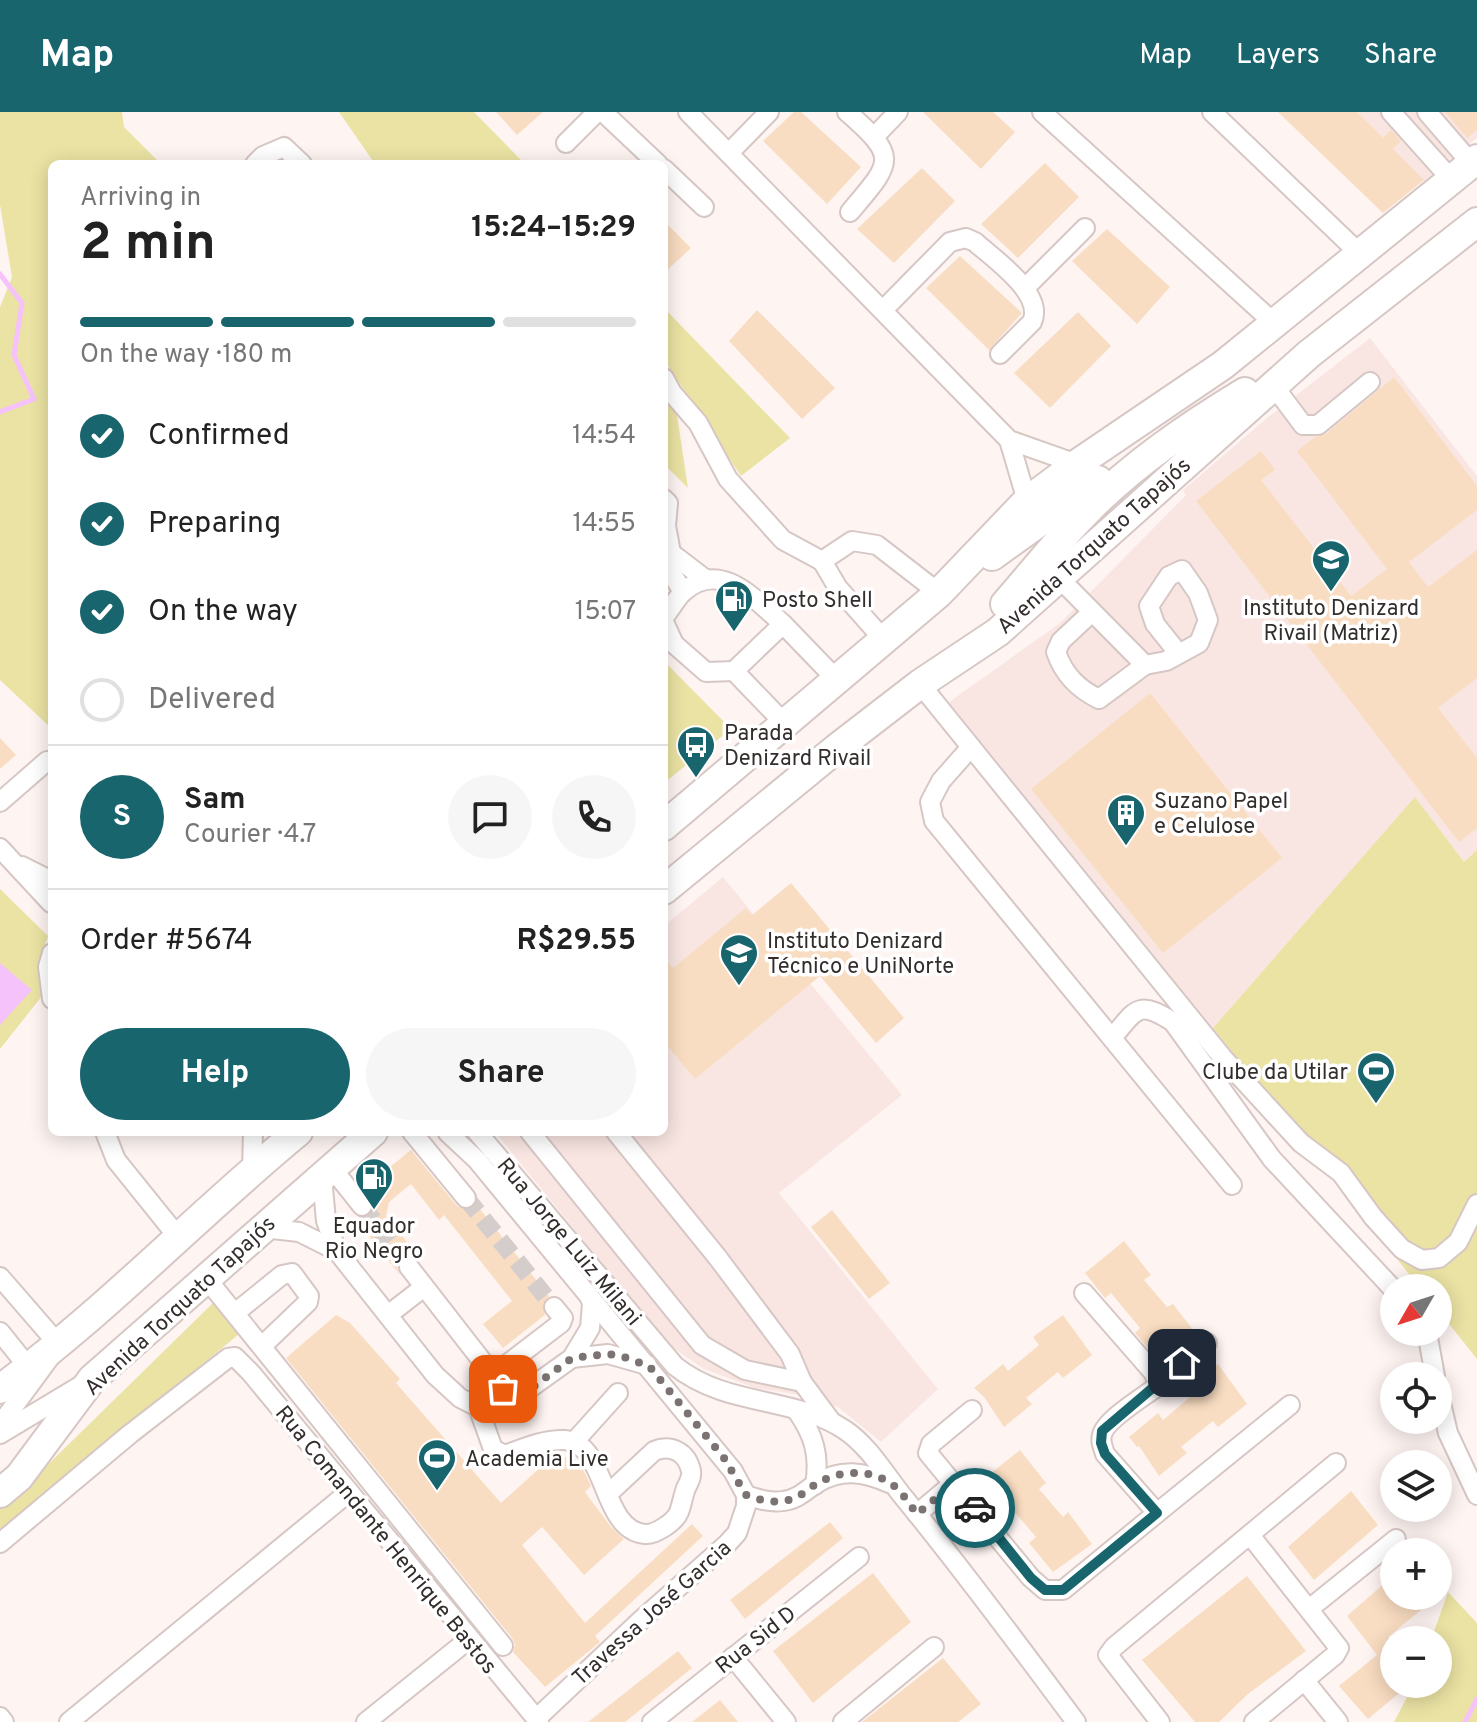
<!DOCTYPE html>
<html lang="en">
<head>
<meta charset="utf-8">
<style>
	body { margin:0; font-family:Overpass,sans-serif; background:#f6f6f6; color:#222; height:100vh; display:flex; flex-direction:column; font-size:30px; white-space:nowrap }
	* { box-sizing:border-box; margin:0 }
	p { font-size:26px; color:#767676 }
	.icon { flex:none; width:44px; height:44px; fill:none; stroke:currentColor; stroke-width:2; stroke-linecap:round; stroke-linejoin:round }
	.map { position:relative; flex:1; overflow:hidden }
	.drawer { position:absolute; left:48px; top:48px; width:620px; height:976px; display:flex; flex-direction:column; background:#fff; border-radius:12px; box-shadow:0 4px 20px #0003 }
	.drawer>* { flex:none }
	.needle { width:52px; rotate:231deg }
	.buttons { position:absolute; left:1380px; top:1162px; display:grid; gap:16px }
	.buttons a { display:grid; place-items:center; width:72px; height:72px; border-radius:50%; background:#fff; box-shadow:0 4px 20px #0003; font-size:40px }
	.pin { position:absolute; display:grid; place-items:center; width:68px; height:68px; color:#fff; margin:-34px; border-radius:16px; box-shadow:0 4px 12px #0006 }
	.courier { position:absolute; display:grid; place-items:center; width:80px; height:80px; margin:-40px; border:6px solid #19656e; border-radius:50%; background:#fff; color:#222; box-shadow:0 2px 10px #0007 }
	.summary em { font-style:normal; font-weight:700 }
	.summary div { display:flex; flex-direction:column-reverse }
	.summary { display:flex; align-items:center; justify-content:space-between; height:136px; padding:0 32px }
	h1 { font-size:52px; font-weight:700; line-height:60px }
	.bar { display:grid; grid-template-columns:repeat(4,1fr); gap:12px 8px; align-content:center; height:96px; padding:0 32px }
	.bar i { height:10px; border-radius:6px; background:#e0e0e0 }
	.bar .selected { background:#19656e }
	.bar p { grid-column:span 4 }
	.line { display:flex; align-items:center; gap:20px; padding:0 32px; border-top:2px solid #e0e0e0 }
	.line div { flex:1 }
	.round { display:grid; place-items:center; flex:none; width:84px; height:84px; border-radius:42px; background:#f6f6f6 }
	ol { padding:0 32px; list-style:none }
	li { display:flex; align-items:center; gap:24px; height:88px }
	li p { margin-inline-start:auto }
	li .icon { padding:8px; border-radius:50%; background:#19656e; color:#fff; stroke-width:4 }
	li:last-child { color:#767676 }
	li i { width:44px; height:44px; border:4px solid #e0e0e0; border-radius:50% }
	.primary-button { display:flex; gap:16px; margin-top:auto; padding:16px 32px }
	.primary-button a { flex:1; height:92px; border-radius:48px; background:#19656e; color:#fff; font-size:32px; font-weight:700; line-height:92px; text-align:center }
	.primary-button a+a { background:#f6f6f6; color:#222 }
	header { display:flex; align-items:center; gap:48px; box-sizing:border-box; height:112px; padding:0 40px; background:#19656e; color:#fff }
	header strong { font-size:38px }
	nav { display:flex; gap:44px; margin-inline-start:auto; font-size:28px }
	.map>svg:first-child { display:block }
	.built { fill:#f9e6e2 }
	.green { fill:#ebe3a4 }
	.water { fill:#f5c2fc }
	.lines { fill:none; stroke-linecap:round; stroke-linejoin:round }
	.stream { stroke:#f5c2fc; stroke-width:5 }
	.building { fill:#f9ddc2 }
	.minor-tunnel { stroke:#d5cdcb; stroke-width:18; stroke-dasharray:18 9; stroke-linecap:butt }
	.minor-casing { stroke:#d6c7c4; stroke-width:22 }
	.highway-casing { stroke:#d6c7c4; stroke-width:32 }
	.minor { stroke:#fff; stroke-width:18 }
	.highway { stroke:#fff; stroke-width:28 }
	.done { stroke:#7a7372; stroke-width:8; stroke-dasharray:0 14.4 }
	.route { stroke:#19656e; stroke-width:10 }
	.labels { text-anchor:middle; stroke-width:7; stroke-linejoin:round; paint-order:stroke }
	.street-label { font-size:22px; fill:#332d2c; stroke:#fff }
	.poi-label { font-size:22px; fill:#332d2c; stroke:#fff; text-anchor:start }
</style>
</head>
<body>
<header>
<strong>Map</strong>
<nav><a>Map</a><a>Layers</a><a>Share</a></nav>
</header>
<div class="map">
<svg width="1477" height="1610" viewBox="0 0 1477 1610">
	<rect width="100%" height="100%" fill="#fef5f3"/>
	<g class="built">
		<path d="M1357 0H1477V26L1424 69Z"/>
		<path d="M1370 226 1477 364V738L1464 750 1415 686 1213 916 949 590 1060 511 1186 383 1183 378 1267 306Z"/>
		<path d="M723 765 902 983 779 1081 938 1277 881 1330 838 1295 800 1283 755 1276 704 1257 669 1233 495 1020H664V814Z"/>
	</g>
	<g class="green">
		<path d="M0 0H122L124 15 161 52H52V617L0 568V195L12 165 0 93Z"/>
		<path d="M339 0H474L525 52H375Z"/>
		<path d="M664 196 790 326 741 364 664 248Z"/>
		<path d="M664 284 677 303 688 376 664 352Z"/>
		<path d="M664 549 731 617 664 671Z"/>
		<path d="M1415 685 1464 750 1477 738V1247L1438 1198V1176H1420L1213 916Z"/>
		<path d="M0 777 48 824 39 850 42 884 0 937Z"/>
		<path d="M213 1191 238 1223 0 1417V1396L22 1378Z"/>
		<path d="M1448 1480 1477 1511V1610H1394L1414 1572H1438V1528H1431Z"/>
	</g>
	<path class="water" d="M0 851 32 878 0 913Z"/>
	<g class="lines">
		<g class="stream">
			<path d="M0 162 22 191 14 243 34 287 0 300"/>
			<path d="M1465 1610 1477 1587"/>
		</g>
	</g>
	<g class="building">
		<path d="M496 0H543L517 23Z"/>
		<path d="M794 0H801L861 55 827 92 763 29Z"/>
		<path d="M923 0H993L1015 20 981 57Z"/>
		<path d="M1278 0H1357L1383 26 1391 18 1401 29 1393 37 1424 68 1383 101Z"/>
		<path d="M1445 0H1477V18L1467 26Z"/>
		<path d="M1045 51 1079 85 1018 146 981 112Z"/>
		<path d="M922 56 955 89 894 151 857 117Z"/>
		<path d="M664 109 691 136 664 161Z"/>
		<path d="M1107 117 1170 175 1137 212 1072 149Z"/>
		<path d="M960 144 1022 201 989 238 926 176Z"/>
		<path d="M757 198 835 276 802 307 729 229Z"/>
		<path d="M1078 200 1111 234 1050 296 1014 261Z"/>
		<path d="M1394 265 1477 374V398L1409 450 1428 475 1477 438V566L1438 596 1477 646V716L1459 730 1196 389 1261 339 1275 358 1261 368 1351 484 1387 457 1297 339 1315 325 1326 322Z"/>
		<path d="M1150 581 1282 746 1163 841 1031 677Z"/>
		<path d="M0 626 16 643 0 657Z"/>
		<path d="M791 771 904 906 876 931 820 864 695 967 664 930V846L673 856 746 796 752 803Z"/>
		<path d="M411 1038 457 1094 467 1098 476 1092 549 1184 543 1192 545 1203 503 1236 483 1212 512 1189 444 1103 439 1108 411 1072 389 1090 386 1104 420 1146 418 1147 408 1143 401 1146 397 1156 400 1163 360 1113 361 1106 370 1103 374 1093 364 1076Z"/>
		<path d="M832 1098 890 1171 869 1187 811 1115Z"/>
		<path d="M1124 1129 1151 1163 1144 1168 1167 1195 1173 1192 1197 1223 1159 1249 1135 1221 1140 1216 1111 1181 1105 1186 1085 1161Z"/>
		<path d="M336 1203 350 1211 400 1267 396 1271 501 1391 553 1344 559 1351 569 1342 580 1351 591 1374 585 1380 611 1415 624 1427 584 1463 542 1415 522 1433 585 1511 692 1412 703 1424 595 1524 600 1530 545 1575 513 1540 515 1533 512 1526 286 1246Z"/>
		<path d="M1063 1203 1092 1243 1063 1266 1058 1260 1026 1286 1032 1292 1004 1315 984 1285 974 1276 1003 1252 1008 1259 1039 1233 1033 1225Z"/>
		<path d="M1218 1252 1247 1292 1218 1315 1213 1309 1181 1335 1187 1341 1159 1364 1139 1334 1137 1335 1129 1325 1158 1301 1163 1308 1195 1281 1190 1276Z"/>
		<path d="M1020 1338 1046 1371 1039 1377 1063 1405 1068 1400 1092 1432 1053 1460 1029 1431 1036 1425 1006 1390 1000 1395 980 1370Z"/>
		<path d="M1351 1379 1378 1413 1314 1468 1288 1435Z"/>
		<path d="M830 1410 843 1426 745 1507 730 1488Z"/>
		<path d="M873 1461 911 1510 813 1591 773 1539Z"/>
		<path d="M1394 1463V1484H1438L1388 1525 1394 1532V1572H1400L1404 1577 1368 1607 1339 1574 1377 1543 1347 1504Z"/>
		<path d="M1247 1464 1306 1539 1248 1582 1219 1610H1195L1142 1548Z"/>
		<path d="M678 1539 692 1556 625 1610H588Z"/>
		<path d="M943 1546 981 1592 958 1610H862Z"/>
		<path d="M720 1588 738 1610H692Z"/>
	</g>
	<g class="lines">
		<g class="minor-tunnel">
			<path d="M466 1086 554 1195"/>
			<path d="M362 1094 409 1155"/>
		</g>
		<defs>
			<g id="minor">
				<path d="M603 0 658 52"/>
				<path d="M688 0 1009 328 1077 352"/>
				<path d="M847 0C900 46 892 50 850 100"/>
				<path d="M1042 0 1274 211"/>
				<path d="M1212 0 1359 141"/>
				<path d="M1391 0 1451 67"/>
				<path d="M1427 0 1471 51"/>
				<path d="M875 24 898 0"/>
				<path d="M566 31 597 0"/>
				<path d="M729 41 769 0"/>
				<path d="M255 52 263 44 284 35 302 52"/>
				<path d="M664 57 704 95"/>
				<path d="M1025 176 1085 116"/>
				<path d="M883 198 950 130 966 126 975 130C994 147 1045 182 1032 210L1000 242"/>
				<path d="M664 266 672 281 698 311 728 367 783 428 822 449 852 429 877 433 939 481"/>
				<path d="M1273 273 1303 313H1318L1370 270"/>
				<path d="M1009 328 1027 389"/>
				<path d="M664 387 668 391 666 414 671 441 705 467"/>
				<path d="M664 449 683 480"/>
				<path d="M822 449 838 476 884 528"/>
				<path d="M1058 465 1145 553"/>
				<path d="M1092 500 1061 529 1056 540C1064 563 1078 577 1099 587L1145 553 1166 549 1199 531 1208 508 1198 481 1182 458 1169 464 1149 494 1155 512 1179 542"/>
				<path d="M664 505C670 498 676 487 683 480 721 446 755 488 783 512"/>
				<path d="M664 510 674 532 706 560 734 559"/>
				<path d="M920 572 1223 946 1301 1031 1341 1061 1373 1105 1402 1137 1422 1148 1439 1146 1458 1130 1477 1092"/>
				<path d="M785 612 734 559 783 512 837 568"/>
				<path d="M971 635 941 669 930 690 934 709 1232 1073"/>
				<path d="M0 690 47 649"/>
				<path d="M0 736 51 791"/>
				<path d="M22 754 52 769"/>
				<path d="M52 841 48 855 52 887"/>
				<path d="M1112 926C1136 898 1137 887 1173 910L1272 1047 1394 1178"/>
				<path d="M105 1020 116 1048 178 1125"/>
				<path d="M412 1020 466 1086"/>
				<path d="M477 1020 675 1254C726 1295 794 1284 845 1318 870 1335 886 1364 905 1387 964 1459 1020 1535 1076 1610"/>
				<path d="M530 1020 702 1233 745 1258 802 1270"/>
				<path d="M616 1020 718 1146 790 1242 802 1270 831 1309"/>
				<path d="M448 1021 477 1048 733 1359 746 1383V1394L737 1421 727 1432 640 1509 536 1607"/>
				<path d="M331 1055 362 1094"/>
				<path d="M252 1058 253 1020"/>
				<path d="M324 1060 323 1076 326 1109 337 1139 435 1263 460 1286 478 1295 502 1296 572 1246 590 1216 592 1192 589 1183"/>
				<path d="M263 1116 299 1120 337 1139"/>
				<path d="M409 1155 493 1263 561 1211 563 1206 554 1195"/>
				<path d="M0 1165 59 1233 0 1313"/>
				<path d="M206 1166 503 1534"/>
				<path d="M1084 1181 1153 1260 1158 1270 1155 1276C1142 1286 1105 1308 1102 1323 1100 1330 1103 1335 1105 1342L1157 1401 1290 1293"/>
				<path d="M235 1201 282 1163 292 1161 309 1184 308 1190 262 1234"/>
				<path d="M388 1203 424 1175"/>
				<path d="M0 1220 29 1256"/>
				<path d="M1427 1220 1435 1264"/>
				<path d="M572 1246 608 1242 647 1253"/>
				<path d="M1158 1270 1207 1231"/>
				<path d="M1438 1278 1448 1321 1477 1383"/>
				<path d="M478 1295 493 1337 505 1343C524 1336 544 1327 565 1328 608 1332 600 1418 645 1422 655 1423 675 1410 679 1400 682 1392 683 1384 686 1376 689 1370 692 1365 691 1359 687 1340 671 1332 654 1339L608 1382"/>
				<path d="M972 1298 931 1332 928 1341 1031 1466 1045 1478H1063L1157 1401"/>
				<path d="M797 1299C814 1323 820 1344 815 1373"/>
				<path d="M0 1322 80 1274"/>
				<path d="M573 1331 618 1281"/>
				<path d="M746 1383C758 1387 770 1391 783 1389 797 1388 806 1378 817 1371 842 1356 864 1360 889 1371"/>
				<path d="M917 1402 954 1371"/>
				<path d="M1250 1423 1339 1536 1335 1543 1254 1610"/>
				<path d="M0 1431 130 1322 228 1246 235 1245 251 1261 539 1610"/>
				<path d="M1309 1497 1396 1427"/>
				<path d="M733 1545 786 1610"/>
				<path d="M1304 1568 1338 1610"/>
				<path d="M0 1605 4 1610"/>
				<path d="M69 1610 349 1380"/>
				<path d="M366 1610 468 1528"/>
				<path d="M652 1610 859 1445"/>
				<path d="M843 1610 934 1535"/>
				<path d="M1160 1610 1108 1543 1114 1535 1336 1351"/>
			</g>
			<g id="highway">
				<path d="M992 444 1098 368"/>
				<path d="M1005 492C1032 461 1058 428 1087 399 1133 352 1189 314 1245 280"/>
				<path d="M664 714 939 481 1027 389 1077 352 1223 253 1477 47"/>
				<path d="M664 778 837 636 920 572 998 520 1309 242 1477 110"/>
				<path d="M0 1277C106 1200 197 1103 298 1020"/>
				<path d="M0 1381 19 1365 92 1267 373 1020"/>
			</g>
		</defs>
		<use href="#minor" class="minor-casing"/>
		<use href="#highway" class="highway-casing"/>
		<use href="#minor" class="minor"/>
		<use href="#highway" class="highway"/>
	</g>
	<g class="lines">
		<path class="done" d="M503 1277 513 1290 572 1246 608 1242 621 1244 649 1254 724 1346 746 1383C760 1388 774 1392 789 1388 800 1385 807 1378 816 1372 839 1358 871 1356 893 1373 902 1380 910 1393 917 1402L954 1371 975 1396"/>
		<path class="route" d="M975 1396 1031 1466 1045 1478H1063L1157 1401 1105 1342 1101 1331 1102 1319 1182 1251"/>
	</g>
	<defs>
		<symbol id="school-pin" viewBox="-11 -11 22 30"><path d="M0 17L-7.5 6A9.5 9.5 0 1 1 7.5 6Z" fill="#19656e" stroke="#fff"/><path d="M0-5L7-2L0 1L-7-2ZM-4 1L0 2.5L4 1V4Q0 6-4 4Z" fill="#fff"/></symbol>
		<symbol id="fuel-pin" viewBox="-11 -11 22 30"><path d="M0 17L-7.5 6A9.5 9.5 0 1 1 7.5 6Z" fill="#19656e" stroke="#fff"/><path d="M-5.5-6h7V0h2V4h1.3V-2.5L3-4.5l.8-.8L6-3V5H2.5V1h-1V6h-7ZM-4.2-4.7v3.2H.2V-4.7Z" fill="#fff"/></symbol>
		<symbol id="bus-pin" viewBox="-11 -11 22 30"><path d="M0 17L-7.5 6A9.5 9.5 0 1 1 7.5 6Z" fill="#19656e" stroke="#fff"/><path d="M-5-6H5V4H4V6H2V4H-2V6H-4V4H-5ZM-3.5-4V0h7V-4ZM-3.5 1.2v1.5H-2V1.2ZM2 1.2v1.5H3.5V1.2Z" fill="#fff"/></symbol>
		<symbol id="building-pin" viewBox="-11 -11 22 30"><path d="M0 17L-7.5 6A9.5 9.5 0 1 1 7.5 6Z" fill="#19656e" stroke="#fff"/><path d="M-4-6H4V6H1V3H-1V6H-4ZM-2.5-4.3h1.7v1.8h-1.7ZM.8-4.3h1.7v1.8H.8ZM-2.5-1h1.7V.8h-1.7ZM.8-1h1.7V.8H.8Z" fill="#fff"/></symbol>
		<symbol id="university-pin" viewBox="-11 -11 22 30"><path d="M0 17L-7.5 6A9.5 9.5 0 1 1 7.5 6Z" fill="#19656e" stroke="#fff"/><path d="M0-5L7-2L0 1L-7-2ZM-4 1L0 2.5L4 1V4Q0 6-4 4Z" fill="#fff"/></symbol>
		<symbol id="stadium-pin" viewBox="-11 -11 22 30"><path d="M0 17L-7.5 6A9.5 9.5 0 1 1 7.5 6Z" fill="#19656e" stroke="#fff"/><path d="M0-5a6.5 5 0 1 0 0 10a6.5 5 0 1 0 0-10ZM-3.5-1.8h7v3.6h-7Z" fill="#fff"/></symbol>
	</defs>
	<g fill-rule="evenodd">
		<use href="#school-pin" x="1309" y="425" width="44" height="60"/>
		<use href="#fuel-pin" x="712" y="465" width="44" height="60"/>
		<use href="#bus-pin" x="674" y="611" width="44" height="60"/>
		<use href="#building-pin" x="1104" y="679" width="44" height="60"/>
		<use href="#university-pin" x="717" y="819" width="44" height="60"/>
		<use href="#stadium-pin" x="1354" y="937" width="44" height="60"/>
		<use href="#fuel-pin" x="352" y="1043" width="44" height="60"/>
		<use href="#stadium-pin" x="415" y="1324" width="44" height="60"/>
	</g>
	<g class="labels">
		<g class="street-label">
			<text transform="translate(1093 433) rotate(-42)" y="8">Avenida Torquato Tapajós</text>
			<text transform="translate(570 1129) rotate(50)" y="8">Rua Jorge Luiz Milani</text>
			<text transform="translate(179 1193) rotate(-43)" y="8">Avenida Torquato Tapajós</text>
			<text transform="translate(387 1427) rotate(51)" y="8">Rua Comandante Henrique Bastos</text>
			<text transform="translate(651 1500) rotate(-42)" y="8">Travessa José Garcia</text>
			<text transform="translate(755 1527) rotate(-38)" y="8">Rua Sid D</text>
		</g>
		<g class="poi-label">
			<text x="762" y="495">Posto Shell</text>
			<text x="1331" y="503" text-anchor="middle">Instituto Denizard<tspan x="1331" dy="25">Rivail (Matriz)</tspan></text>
			<text x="724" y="628">Parada<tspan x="724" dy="25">Denizard Rivail</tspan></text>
			<text x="1154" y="696">Suzano Papel<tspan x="1154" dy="25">e Celulose</tspan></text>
			<text x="767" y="836">Instituto Denizard<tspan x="767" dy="25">Técnico e UniNorte</tspan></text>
			<text x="1348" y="967" text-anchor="end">Clube da Utilar</text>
			<text x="374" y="1121" text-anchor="middle">Equador<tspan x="374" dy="25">Rio Negro</tspan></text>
			<text x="465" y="1354">Academia Live</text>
		</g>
	</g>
</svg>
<div class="buttons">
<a><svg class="needle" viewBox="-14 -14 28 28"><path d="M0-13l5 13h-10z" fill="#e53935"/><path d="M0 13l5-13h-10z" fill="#767676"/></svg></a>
<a><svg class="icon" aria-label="locate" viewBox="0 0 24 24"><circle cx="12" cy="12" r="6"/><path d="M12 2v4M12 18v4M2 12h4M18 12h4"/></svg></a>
<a><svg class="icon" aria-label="layers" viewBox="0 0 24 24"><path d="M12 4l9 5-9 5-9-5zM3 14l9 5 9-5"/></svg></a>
<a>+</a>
<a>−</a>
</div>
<div class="pin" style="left:503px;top:1277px;background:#ea580c"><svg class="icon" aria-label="bag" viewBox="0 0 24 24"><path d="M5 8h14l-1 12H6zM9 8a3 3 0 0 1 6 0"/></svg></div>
<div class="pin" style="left:1182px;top:1251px;background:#1f2937"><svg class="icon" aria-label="home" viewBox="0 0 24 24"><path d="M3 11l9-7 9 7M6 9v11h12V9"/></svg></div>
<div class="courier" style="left:975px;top:1396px"><svg class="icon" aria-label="car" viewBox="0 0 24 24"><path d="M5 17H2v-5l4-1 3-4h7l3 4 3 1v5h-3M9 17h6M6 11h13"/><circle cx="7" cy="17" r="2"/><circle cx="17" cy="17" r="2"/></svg></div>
<section class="drawer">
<div class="summary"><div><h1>2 min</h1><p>Arriving in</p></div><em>15:24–15:29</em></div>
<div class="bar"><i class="selected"></i><i class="selected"></i><i class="selected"></i><i></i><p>On the way · 180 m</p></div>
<ol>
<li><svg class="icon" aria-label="check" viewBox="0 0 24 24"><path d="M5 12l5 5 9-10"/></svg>Confirmed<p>14:54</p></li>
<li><svg class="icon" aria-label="check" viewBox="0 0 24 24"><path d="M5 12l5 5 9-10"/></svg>Preparing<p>14:55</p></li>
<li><svg class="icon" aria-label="check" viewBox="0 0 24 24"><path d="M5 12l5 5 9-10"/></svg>On the way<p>15:07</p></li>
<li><i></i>Delivered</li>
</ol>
<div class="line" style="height:144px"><b class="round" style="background:#19656e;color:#fff">S</b><div><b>Sam</b><p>Courier · 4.7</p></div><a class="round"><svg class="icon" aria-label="chat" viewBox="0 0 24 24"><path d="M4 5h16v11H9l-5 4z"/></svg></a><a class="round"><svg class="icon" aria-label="phone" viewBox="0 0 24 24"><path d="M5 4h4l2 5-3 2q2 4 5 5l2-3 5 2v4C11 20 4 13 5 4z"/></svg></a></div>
<div class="line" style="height:104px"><div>Order #5674</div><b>R$29.55</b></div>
<div class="primary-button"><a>Help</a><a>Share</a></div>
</section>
</div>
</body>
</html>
